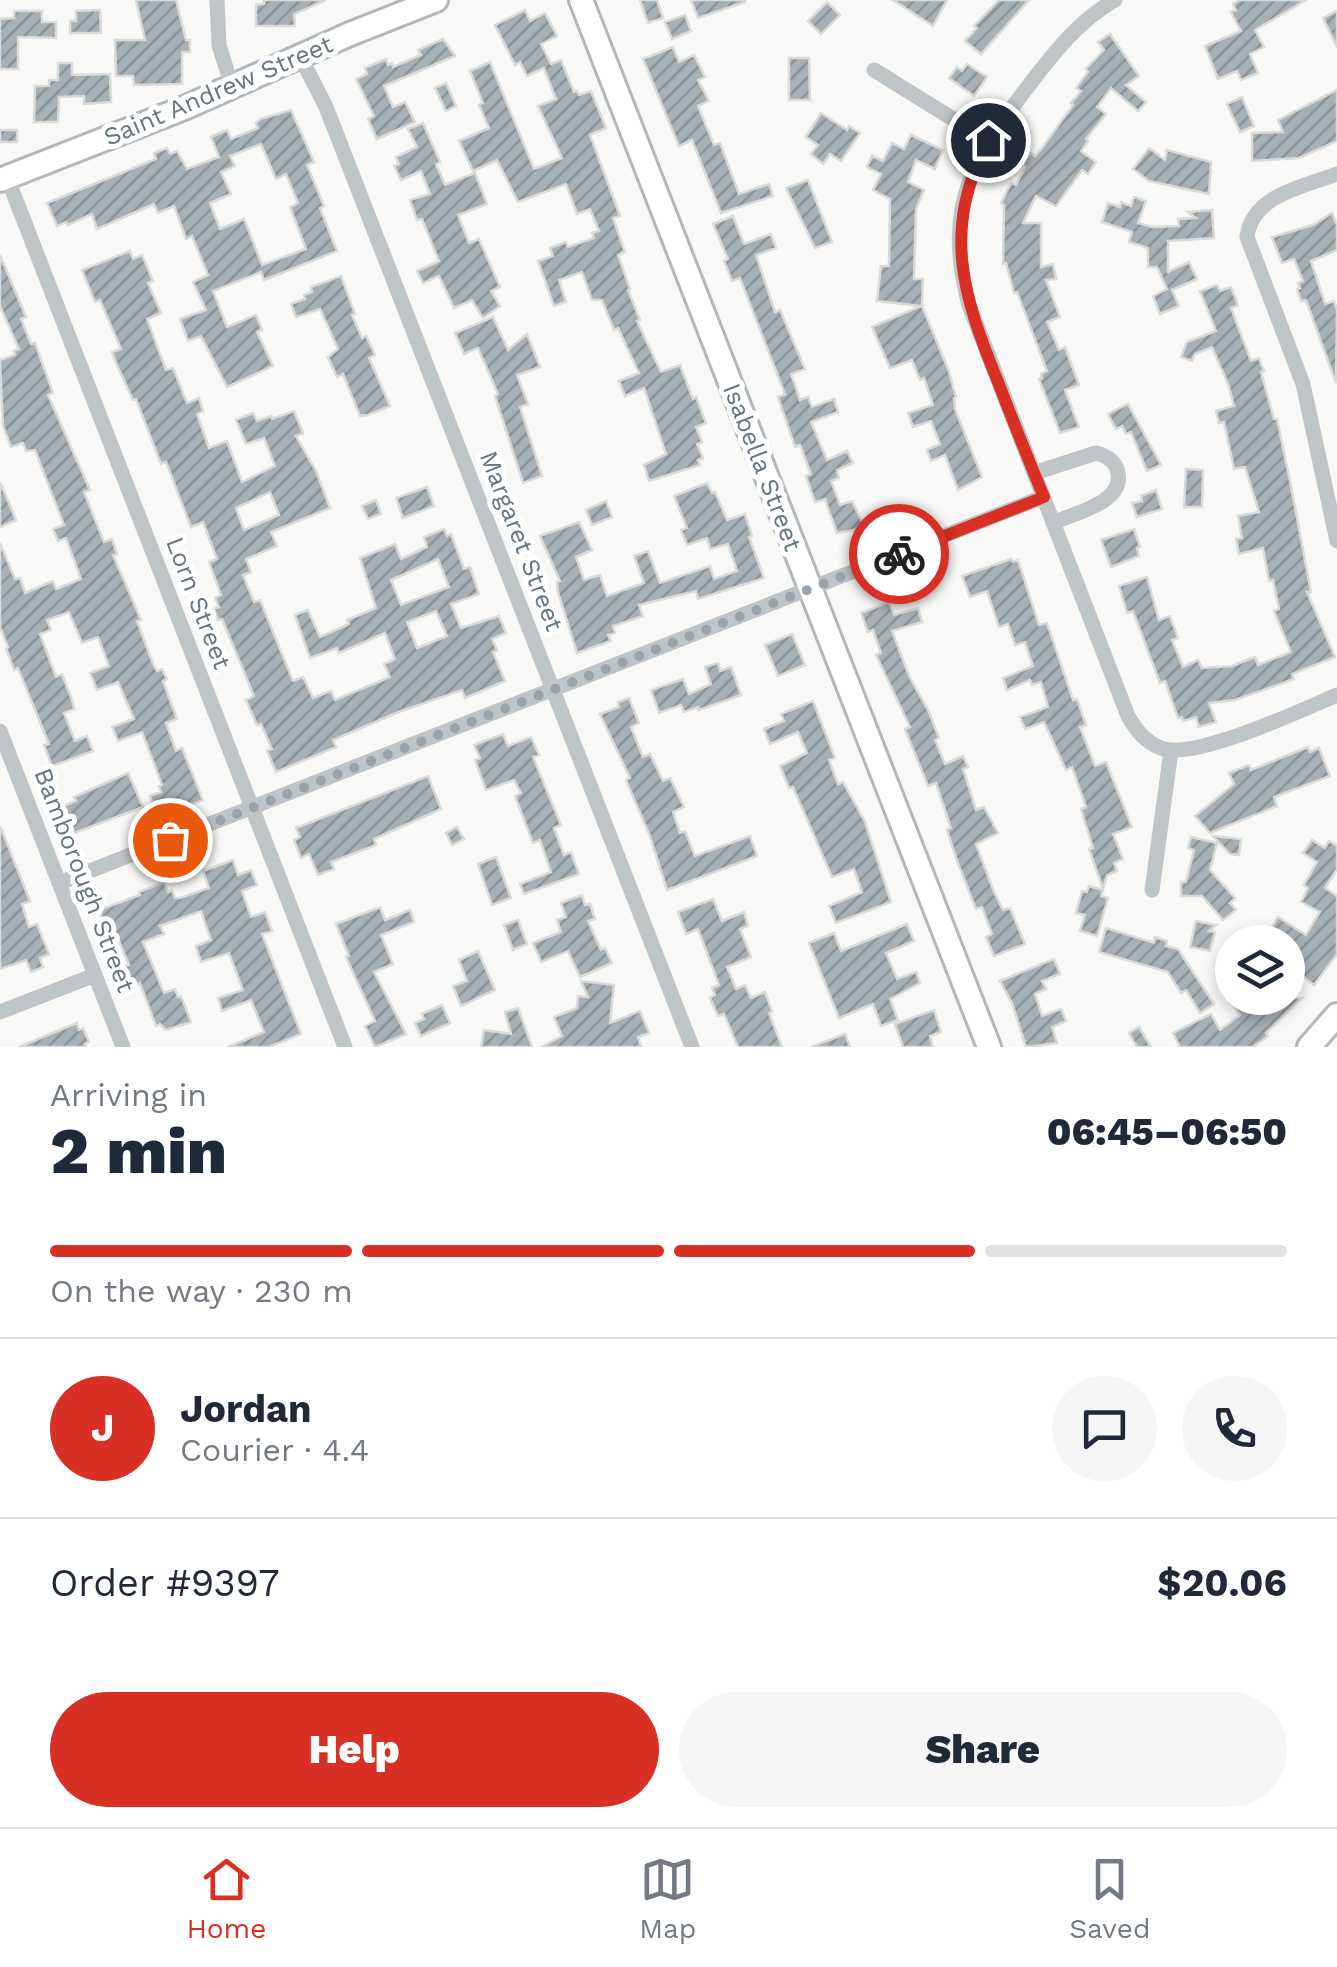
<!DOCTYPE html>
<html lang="en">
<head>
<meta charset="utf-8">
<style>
	body { margin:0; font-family:"Work Sans",sans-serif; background:#f6f6f7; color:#1f2937; height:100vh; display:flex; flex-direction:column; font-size:38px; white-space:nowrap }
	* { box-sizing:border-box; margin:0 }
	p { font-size:32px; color:#747a83 }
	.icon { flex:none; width:55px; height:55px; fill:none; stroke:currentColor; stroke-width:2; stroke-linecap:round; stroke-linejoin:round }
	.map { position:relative; height:1047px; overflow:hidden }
	.side { display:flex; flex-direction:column; background:#fff; flex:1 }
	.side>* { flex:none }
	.tools { position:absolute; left:1215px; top:925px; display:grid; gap:20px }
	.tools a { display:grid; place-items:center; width:90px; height:90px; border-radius:50%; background:#fff; box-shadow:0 5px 15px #0003; font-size:50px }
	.pin { position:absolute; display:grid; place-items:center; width:85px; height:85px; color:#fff; margin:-42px; border:5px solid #fff; border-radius:50%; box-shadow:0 2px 10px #0007 }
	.courier { position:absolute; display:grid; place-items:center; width:100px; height:100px; margin:-50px; border:8px solid #d93025; border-radius:50%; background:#fff; color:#222; box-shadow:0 2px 12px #0007 }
	.summary em { font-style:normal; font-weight:800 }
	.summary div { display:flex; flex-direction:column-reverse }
	.summary { display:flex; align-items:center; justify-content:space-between; height:170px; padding:0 50px }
	h1 { font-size:65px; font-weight:800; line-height:75px }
	.bar { display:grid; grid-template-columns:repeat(4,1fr); gap:15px 10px; align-content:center; height:120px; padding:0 50px }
	.bar i { height:12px; border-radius:8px; background:#e0e1e3 }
	.bar .on { background:#d93025 }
	.bar p { grid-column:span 4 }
	.line { display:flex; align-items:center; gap:25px; padding:0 50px; border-top:2px solid #e0e1e3 }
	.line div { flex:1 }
	.round { display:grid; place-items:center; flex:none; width:105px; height:105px; border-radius:52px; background:#f6f6f7 }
	.button { display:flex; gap:20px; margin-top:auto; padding:20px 50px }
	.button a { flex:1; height:115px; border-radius:60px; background:#d93025; color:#fff; font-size:40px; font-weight:800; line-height:115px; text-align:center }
	.button a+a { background:#f6f6f7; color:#1f2937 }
	.tab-bar { display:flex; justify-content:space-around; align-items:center; height:140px; border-top:2px solid #e0e1e3; background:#fff; font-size:28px; color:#747a83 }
	.tab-bar a { display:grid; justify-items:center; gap:5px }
	.tab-bar .on { color:#d93025 }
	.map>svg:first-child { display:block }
	.building { fill:url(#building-hatch); stroke:#dadad8; stroke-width:2.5; fill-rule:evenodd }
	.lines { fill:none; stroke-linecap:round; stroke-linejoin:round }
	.secondary-casing { stroke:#b2b8bc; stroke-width:28 }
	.street { stroke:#bfc4c7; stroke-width:15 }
	.secondary { stroke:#fff; stroke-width:22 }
	.done { stroke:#98a4a9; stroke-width:10; stroke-dasharray:0 18 }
	.route { stroke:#d93025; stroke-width:12 }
	.labels { text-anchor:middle; stroke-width:10; stroke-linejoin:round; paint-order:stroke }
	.street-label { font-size:25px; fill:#65767f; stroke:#fff }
</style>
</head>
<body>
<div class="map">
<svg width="1337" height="1047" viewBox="0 0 1337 1047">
	<defs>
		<pattern id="building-hatch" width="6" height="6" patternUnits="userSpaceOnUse" patternTransform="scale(2.5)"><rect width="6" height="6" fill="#a7b0b5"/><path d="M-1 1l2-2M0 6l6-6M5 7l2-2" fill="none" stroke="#8c9498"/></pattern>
	</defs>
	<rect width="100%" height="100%" fill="#f8f8f6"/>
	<g class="building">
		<path d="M136 0H176L186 40H190V52H182V84L134 85 133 76H116L115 40H145Z"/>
		<path d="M264 0H326L294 14 295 26H256V5L264 4Z"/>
		<path d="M640 0H657L663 18 648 23Z"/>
		<path d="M691 0H745V2L698 18Z"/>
		<path d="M893 0H947L933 26Z"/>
		<path d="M999 0H1029L981 54 965 41 977 28 974 26Z"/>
		<path d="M1240 0H1306L1255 30 1264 47 1250 54 1258 73 1241 80 1237 71 1218 79 1205 46 1241 31 1231 12 1236 10 1233 4Z"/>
		<path d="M827 2 840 15 821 34 808 21Z"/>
		<path d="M100 10 101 33H70V21H76V11Z"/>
		<path d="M525 10 530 21 545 13 557 36 541 44 551 64 561 60 574 92 577 91 579 95 591 91 606 128 590 135 620 216 613 218 625 252 618 255 630 289 628 290 640 320 637 321 661 372 680 365 693 399 696 397 706 423 696 427 702 442 697 444 703 458 698 460 700 465 649 481 644 465 666 454 644 388 625 396 619 381 639 373 618 328 614 330 602 300H592L582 272 559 280 566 302 554 306 538 261 553 256 550 248 566 242 568 247 594 238 592 233 599 231 590 209 577 214 566 184 518 202 497 160 473 171 459 141 489 128 479 105 483 103 470 71 490 62 534 169 562 158 538 106 556 99 544 68 527 76 520 62 515 65 495 25Z"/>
		<path d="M14 11H42V22H56V38L18 37V69H0V19L14 18Z"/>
		<path d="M1337 11V47L1323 18Z"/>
		<path d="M685 15 691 31 672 39 665 22Z"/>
		<path d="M1110 34 1139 76 1126 85 1146 102 1138 111 1111 88 1097 107 1106 114 1086 139 1088 141 1081 151 1096 162 1088 174 1082 170 1056 206 1036 196 1023 223H1041V267L1053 264 1056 279 1046 280 1060 317 1047 322 1059 350 1065 347 1079 385 1065 390 1079 427 1060 433 1039 379 1042 378 1041 374 1047 371 1017 292 1014 293 1006 263 1003 264 1004 205 1001 203 1011 183 1016 185 1025 167 1022 164 1031 153 1035 156 1042 148 1073 105 1071 103 1081 91 1076 88 1088 72 1086 69 1104 50 1098 42Z"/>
		<path d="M443 39 455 56 384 86 393 107 405 102 415 122 377 139 368 119 374 116 356 79 367 74 365 68 386 59 388 65 392 63 393 67 421 55 418 50Z"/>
		<path d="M673 47 679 62 694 55 705 77 698 80 709 101 698 106 714 145 720 143 739 194 769 184 773 196 721 213 692 140 679 146 643 59Z"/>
		<path d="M789 58H809L810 100H789Z"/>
		<path d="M58 63H72V75L110 74 111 102 84 104V96L59 97 58 122H34L35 86H49V80H58Z"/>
		<path d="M967 64 987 77 974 96 949 78 957 67 962 71Z"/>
		<path d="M446 83 456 106 446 111 435 88Z"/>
		<path d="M1337 90V141L1299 158 1252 161V133L1283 132 1278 120Z"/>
		<path d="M1242 97 1254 126 1240 132 1227 104Z"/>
		<path d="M291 110 314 162 307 165 324 206 320 208 337 251 264 280 261 272 213 291 227 327 256 315 262 330 257 332 273 366 227 387 201 336 188 341 180 319 206 310 193 282 208 275 192 236 186 239 174 206 158 213 154 204 97 229 92 214 68 225 66 222 57 226 47 203 156 159 154 153 167 148 170 154 177 151 187 169 219 157 211 137 227 130 231 139 258 128 256 123 260 119ZM261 144 276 179 286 174 298 203 290 207 306 249 262 265 244 219 220 229 210 203 231 194 221 172 235 166 230 156Z"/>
		<path d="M821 113 847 130 849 126 860 133 841 161 830 154 823 164 811 154 818 145 806 137Z"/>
		<path d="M423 123 440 162 436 164 445 185 475 173 487 204 458 215 469 243 479 239 500 287 491 291 500 306 483 318 472 300 454 308 439 276 423 283 417 271 439 261 422 219 417 220 410 200 430 194 421 171 401 180 394 166 399 164 396 157 417 147 408 129Z"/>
		<rect x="0" y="130" width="17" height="12"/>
		<path d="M911 135 943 150 935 169 916 160 908 182 924 190 916 209 914 279H923L922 306 948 369 956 397 954 398 955 409 982 477 958 490 945 455 931 461 927 450 940 444 931 421 913 427 908 413 933 405 924 378 920 380 912 360 890 368 872 327 921 306 877 301 881 266H889L890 199 873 190 881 174 867 167 872 156 883 161 892 143 904 149Z"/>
		<path d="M1149 148 1165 160 1167 150 1211 162 1209 194 1149 181 1133 169Z"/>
		<path d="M808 180 832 242 815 248 786 188Z"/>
		<path d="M1134 197 1146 201 1138 223 1152 227 1179 226 1178 219 1196 218 1188 212 1212 210 1214 238 1168 241V272L1189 262 1197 279 1172 290 1179 306 1160 314 1153 296 1167 289 1157 267H1148V248L1129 242 1132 232 1102 222 1108 203 1120 207 1121 202 1131 206Z"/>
		<path d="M1332 213 1337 225V250L1311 261 1325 304 1334 301 1337 310 1336 383 1306 300 1301 301 1297 289 1300 288 1298 283 1303 281 1294 259 1282 263 1272 237 1313 225Z"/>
		<path d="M733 216 744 244 771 234 776 248 756 255 775 312 780 310 805 369 791 374 800 400 808 397 812 407 834 399 838 412 811 422 827 460 847 451 853 463 837 470 839 478 831 481 840 505 852 501 865 528 837 533 825 499 815 502 806 476 811 474 800 445 795 447 778 397 785 394 740 278 732 281 724 261 728 259 713 224Z"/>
		<path d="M130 251 133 259 142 255 153 281 148 283 161 313 147 319 166 370 173 368 187 403 199 398 203 411 197 414 209 448 227 441 242 482 275 466 264 438 246 444 236 420 253 413 257 421 271 416 272 419 294 411 303 433 296 436 316 471 330 508 271 532 277 546 246 559 251 572 243 575 254 602 260 600 293 681 303 677 313 698 331 691 335 700 390 677 384 664 395 659 385 633 339 653 337 648 310 658 295 615 308 610 320 637 349 624 347 620 376 608 360 558 395 544 401 559 427 547 424 537 444 529 447 536 451 534 464 569 470 567 479 594 451 604 461 628 499 616 506 633 492 639 497 650 493 652 505 681 465 698 462 690 401 711 333 740 336 747 276 772 267 751 272 749 261 724 257 725 246 700 254 696 222 619 218 620 214 609 219 607 215 598 221 595 209 562 217 559 203 522 191 527 166 462 161 464 136 399 133 400 117 365 112 352 121 349 100 300 95 302 82 270ZM270 492 279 515 244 530 236 508ZM438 559 449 587 401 605 391 580ZM436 611 447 636 417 648 407 622Z"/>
		<path d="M0 255 26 317 21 319 31 344 35 343 53 393 48 395 90 490 84 492 104 542 112 539 117 554 113 555 141 620 137 621 153 664 157 671 162 669 167 679 163 681 177 719 166 723 176 751 182 748 203 800 158 817 150 796 161 792 159 786 162 785 142 732 118 741 112 727 134 719 118 682 97 690 90 673 109 666 98 637 82 643 69 612 47 620 51 630 40 634 56 677 62 674 72 700 74 709 64 713 75 741 87 736 93 751 52 766 44 745 49 744 18 668 14 670 6 648 8 647 0 627V543L15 579 20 578 25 593 53 581 56 589 81 579 66 538 58 541 53 529 64 525 35 450 26 451 23 443 11 447 3 426 0 360 15 355 14 351 19 349 0 306Z"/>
		<path d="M341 276 355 314 352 315 362 338 366 336 375 355 369 358 390 406 368 415 360 416 343 374 337 377 328 357 338 349 320 309 296 317 291 304 305 299 304 295 312 292 311 287Z"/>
		<path d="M1217 285 1220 291 1231 287 1238 305 1231 308 1251 361 1259 358 1264 371 1261 372 1274 419H1277L1290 481 1311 592H1307L1335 657 1292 674 1294 679 1235 700 1209 703 1216 722 1199 727 1196 717 1183 721 1182 717 1178 718 1165 681 1160 683 1133 611 1127 613 1119 586 1147 577 1159 620 1170 616 1178 638 1172 640 1183 667 1198 660 1202 668 1232 666 1255 657 1258 665 1291 652 1274 611 1279 609 1273 580 1269 581 1263 548 1239 554 1236 539 1242 538 1238 516 1259 512 1245 467 1234 469 1224 422 1219 423 1216 411 1234 406 1228 384 1212 347 1195 354 1192 361 1181 357 1187 342 1216 331 1200 291Z"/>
		<path d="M493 317 508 350 527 334 540 367 517 375 528 404 520 407 542 476 523 483 495 396 498 394 478 348 464 354 455 333Z"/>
		<path d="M1128 404 1161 465 1147 471 1131 432 1126 434 1122 426 1116 429 1108 414Z"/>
		<path d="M1186 469 1203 470 1202 507H1184Z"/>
		<path d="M0 482 16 520 0 527Z"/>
		<path d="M707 483 712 493 715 492 727 520 745 514 752 536 749 537 764 578 698 599 696 591 639 605 643 616 613 626 615 633 608 635 611 641 577 653 558 592 557 582 560 581 540 536 579 522 592 550 576 557 584 580 600 575 607 596 644 583 634 556 648 551 660 583 710 566 714 579 737 571 728 544 710 549 707 538 687 545 681 530 687 528 674 496Z"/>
		<path d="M427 487 434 506 403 518 396 498Z"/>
		<path d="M1156 490 1162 509 1137 517 1132 503 1142 501 1141 496Z"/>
		<path d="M376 500 381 514 368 519 362 506Z"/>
		<path d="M606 501 612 517 592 525 586 510Z"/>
		<path d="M1134 529 1140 547 1137 548 1139 556 1111 567 1101 540Z"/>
		<path d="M1011 559 1013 562 1018 560 1039 625 1047 623 1073 700 1077 699 1086 725 1080 727 1095 766 1106 762 1132 827 1113 834 1123 859 1114 863 1117 871 1107 875 1103 889 1089 849 1093 848 1081 809 1086 807 1072 767 1066 770 1044 722 1025 729 1020 717 1048 707 1041 682 1032 685 1030 680 1007 690 1003 678 1033 666 1025 642 1015 645 1008 624 999 627 987 591 970 597 962 576Z"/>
		<path d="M889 602 894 615 918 608 922 622 892 631 909 676 929 712 939 738 935 740 945 764 963 756 968 767 963 769 976 810 984 807 998 833 976 844 994 892 1003 910 1010 908 1025 944 994 956 986 937 992 934 982 907 976 909 956 858 947 830 951 828 936 783 928 786 905 729 910 727 876 655 881 653 873 630 868 632 861 613Z"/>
		<path d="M792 634 805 665 778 676 765 645Z"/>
		<path d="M718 663 720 671 731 667 741 695 699 710 698 707 684 712 681 705 659 713 651 690 683 679 689 694 711 684 705 667Z"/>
		<path d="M629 698 639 723 631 727 643 757 650 754 663 781 670 778 684 807 673 812 680 833 685 831 695 856 750 836 757 856 667 890 650 836 626 780 630 778 600 714 619 707 618 702Z"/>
		<path d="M813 701 835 758 829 760 838 784 843 782 865 822 891 902 836 923 829 906 862 892 854 869 832 877 793 787 789 788 780 766 807 753 798 732 770 744 764 729 784 721 781 714Z"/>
		<path d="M503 734 508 746 531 737 539 755 533 757 561 825 554 828 564 855 571 852 579 874 524 894 520 884 551 872 540 840 533 843 515 796 521 793 514 780 486 790 475 760 480 758 474 745Z"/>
		<path d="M1308 747 1310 752 1319 748 1330 776 1274 797 1277 806 1210 833 1195 816 1234 784 1229 773 1249 765 1251 770Z"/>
		<path d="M128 773 143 807 74 833 63 806 76 801 74 797Z"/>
		<path d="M428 776 441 809 374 839 376 845 331 862 334 869 318 875 309 854 301 858 294 840 300 837 296 828Z"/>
		<path d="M0 826 30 901 22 904 29 927 37 924 49 954 40 958 43 967 31 972 26 960 0 969Z"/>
		<path d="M457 827 464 839 452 845 446 833Z"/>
		<path d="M1213 836 1241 839 1239 855 1230 854Z"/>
		<path d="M1191 837 1217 843 1210 870 1235 898 1230 903 1236 910 1223 920 1202 896H1181V882H1186L1194 850 1188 848Z"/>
		<path d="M1312 840 1325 848 1329 841 1337 846V869L1325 888 1337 896V954L1314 985 1288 965 1298 948 1270 931 1278 917 1306 935 1320 912 1301 902 1308 888 1304 885 1317 862 1303 853Z"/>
		<path d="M496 857 511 898 492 905 478 864Z"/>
		<path d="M233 860 238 875 251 870 257 885 242 891 251 917 265 912 272 931 262 934 301 1034 269 1047H228L264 1032 251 1000 222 1011 218 998 243 990 229 953 201 962 196 946 211 940 201 911 160 926 164 934 143 942 164 993 175 989 178 997 181 996 191 1022 166 1030 160 1024 156 1026 140 983 124 989 117 970 129 965 119 941 111 944 99 910 140 895 139 892 164 882 168 892 172 890 175 898H180L209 888 203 871Z"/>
		<path d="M1089 886 1103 890 1101 896 1108 898 1097 936 1080 931 1085 915 1076 913 1082 891 1087 892Z"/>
		<path d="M582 895 585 905 590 904 595 919 588 921 601 950 605 948 612 963 580 977 568 951 541 962 533 943 561 932 557 920 566 917 561 903Z"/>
		<path d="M713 899 722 921 744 912 748 926 740 929 751 957 727 967 736 989 745 985 751 998 765 992 772 1011 769 1013 782 1047H738L724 1014 718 1016 710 998 715 995 712 988 719 985 698 929 686 934 678 912Z"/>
		<path d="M380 907 385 920 410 910 414 922 381 935 393 964 374 972 406 1034 375 1047 365 1026 375 1021 346 957 349 956 336 924Z"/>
		<path d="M518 920 527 944 513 950 504 925Z"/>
		<path d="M1196 921 1216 925 1209 931 1215 932 1210 951 1190 947Z"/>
		<path d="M907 924 914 941 886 953 897 979 916 972 920 983 890 999 898 1020 881 1026 873 1004 839 1018 809 943 834 933 841 951Z"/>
		<path d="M1106 928 1154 943 1155 937 1167 941 1166 946 1178 949 1214 1004 1200 1013 1186 990 1181 993 1168 972 1099 952Z"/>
		<path d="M478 951 495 990 461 1006 453 986 467 981 459 960Z"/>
		<path d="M1054 959 1060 974 1042 981 1046 989 1035 994 1042 1016 1061 1009 1066 1021 1052 1027 1057 1043 1026 1047 1012 1003 1000 981Z"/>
		<path d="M581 981 614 985 610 1023 640 1011 649 1033 638 1037 641 1047H541L562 1036 554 1017 577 1008 578 996 588 997Z"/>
		<path d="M1228 998H1302L1266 1033 1268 1036 1253 1047H1180L1173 1033 1211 1014 1220 1030 1240 1015Z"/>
		<path d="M442 1005 450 1023 421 1036 415 1023 424 1019 422 1014Z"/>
		<path d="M518 1008 532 1047H481L484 1030 511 1034 505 1012Z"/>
		<path d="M934 1010 941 1032 930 1036 933 1047H903L895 1024Z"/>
		<path d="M77 1023 79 1030 83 1028 89 1042 85 1044 86 1047H19Z"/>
		<path d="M1139 1027 1151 1047H1137L1129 1033Z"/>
		<path d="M845 1034 850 1047H813V1046Z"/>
	</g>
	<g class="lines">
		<defs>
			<g id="secondary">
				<path d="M581 0 989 1047"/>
				<path d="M0 180 184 108 350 34 436 0"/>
				<path d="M1309 1047 1337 1015"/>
			</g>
		</defs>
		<use href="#secondary" class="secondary-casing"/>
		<g class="street">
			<path d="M217 0 219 45 232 87"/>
			<path d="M1115 0C1080 20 1057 49 1033 80 974 157 942 204 969 305L1128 716C1136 730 1145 742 1161 748 1193 761 1302 710 1337 695"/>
			<path d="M300 56 326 107 692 1047"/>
			<path d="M874 70 987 140"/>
			<path d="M1337 174C1303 187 1252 195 1247 237L1303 384 1337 541"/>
			<path d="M7 177 345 1047"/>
			<path d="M1034 473 1096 453C1107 456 1116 461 1118 473 1124 503 1074 513 1053 523"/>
			<path d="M0 731 123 1047"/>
			<path d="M59 883 1043 497"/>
			<path d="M1152 890 1171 751"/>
			<path d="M0 1012 95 975"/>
		</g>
		<use href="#secondary" class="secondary"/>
	</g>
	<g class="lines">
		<path class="done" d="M170 840 899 554"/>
		<path class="route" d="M899 554 1044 497C1028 459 1013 421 998 382 962 293 942 231 988 140"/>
	</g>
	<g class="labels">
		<g class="street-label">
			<text transform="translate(218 90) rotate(-23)" y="9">Saint Andrew Street</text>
			<text transform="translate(763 467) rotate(69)" y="9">Isabella Street</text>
			<text transform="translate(522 541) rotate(69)" y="9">Margaret Street</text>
			<text transform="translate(199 603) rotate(69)" y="9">Lorn Street</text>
			<text transform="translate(85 880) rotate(69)" y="9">Bamborough Street</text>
		</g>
	</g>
</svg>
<div class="tools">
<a><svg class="icon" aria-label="layers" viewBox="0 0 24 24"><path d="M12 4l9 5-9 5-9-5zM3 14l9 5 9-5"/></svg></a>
</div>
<div class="pin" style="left:170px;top:840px;background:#ea580c"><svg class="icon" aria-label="bag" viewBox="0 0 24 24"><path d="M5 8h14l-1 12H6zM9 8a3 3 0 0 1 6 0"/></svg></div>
<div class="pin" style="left:988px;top:140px;background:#1f2937"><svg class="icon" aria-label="home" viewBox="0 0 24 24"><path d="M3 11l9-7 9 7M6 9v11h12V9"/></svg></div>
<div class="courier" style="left:899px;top:554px"><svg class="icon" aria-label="bike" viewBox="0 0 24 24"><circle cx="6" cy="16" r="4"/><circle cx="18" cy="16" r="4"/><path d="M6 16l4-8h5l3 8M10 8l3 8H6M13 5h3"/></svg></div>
</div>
<section class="side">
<div class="summary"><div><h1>2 min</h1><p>Arriving in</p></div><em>06:45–06:50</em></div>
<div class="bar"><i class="on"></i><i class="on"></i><i class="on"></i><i></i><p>On the way · 230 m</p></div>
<div class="line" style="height:180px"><b class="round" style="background:#d93025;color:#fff">J</b><div><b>Jordan</b><p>Courier · 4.4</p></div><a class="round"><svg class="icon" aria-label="chat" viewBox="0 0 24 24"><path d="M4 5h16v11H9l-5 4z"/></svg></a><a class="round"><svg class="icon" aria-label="phone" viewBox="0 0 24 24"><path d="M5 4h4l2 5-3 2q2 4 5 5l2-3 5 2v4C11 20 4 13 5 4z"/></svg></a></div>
<div class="line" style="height:130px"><div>Order #9397</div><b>$20.06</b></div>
<div class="button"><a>Help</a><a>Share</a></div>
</section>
<nav class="tab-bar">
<a class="on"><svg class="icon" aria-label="home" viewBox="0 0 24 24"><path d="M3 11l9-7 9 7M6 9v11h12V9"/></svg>Home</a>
<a><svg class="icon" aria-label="map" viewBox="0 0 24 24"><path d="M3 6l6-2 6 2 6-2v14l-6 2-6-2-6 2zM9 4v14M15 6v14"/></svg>Map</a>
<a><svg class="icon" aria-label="saved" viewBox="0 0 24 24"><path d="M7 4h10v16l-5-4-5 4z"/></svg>Saved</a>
</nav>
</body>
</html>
